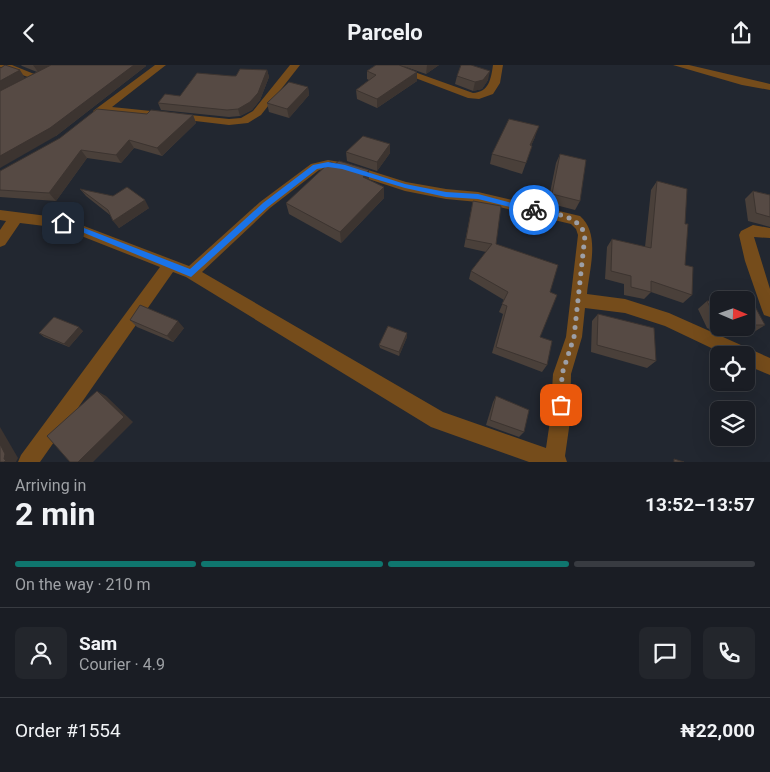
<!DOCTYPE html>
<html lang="en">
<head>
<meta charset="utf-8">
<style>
	body { margin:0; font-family:Roboto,sans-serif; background:#23262c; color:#f1f3f6; height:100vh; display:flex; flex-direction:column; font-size:19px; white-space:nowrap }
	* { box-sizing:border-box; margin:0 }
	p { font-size:16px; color:#9fa2a6 }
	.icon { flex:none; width:28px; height:28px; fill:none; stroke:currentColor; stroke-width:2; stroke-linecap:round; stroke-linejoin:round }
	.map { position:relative; height:397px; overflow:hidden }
	.details { display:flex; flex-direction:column; background:#1a1d24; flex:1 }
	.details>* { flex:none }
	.needle { width:32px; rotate:92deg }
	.controls { position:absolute; left:710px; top:226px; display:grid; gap:10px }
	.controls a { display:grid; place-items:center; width:45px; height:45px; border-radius:8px; background:#1a1d24; box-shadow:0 5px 20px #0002,0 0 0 1px #383b41; font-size:25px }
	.pin { position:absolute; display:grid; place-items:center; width:42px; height:42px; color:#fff; margin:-21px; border-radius:10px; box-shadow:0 2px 8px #0006 }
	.courier { position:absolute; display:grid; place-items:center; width:50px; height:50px; margin:-25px; border:4px solid #1a73e8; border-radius:50%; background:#fff; color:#222; box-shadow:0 1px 6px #0007 }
	.head em { font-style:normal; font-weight:700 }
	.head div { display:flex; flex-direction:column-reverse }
	.head { display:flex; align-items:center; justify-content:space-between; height:85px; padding:0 15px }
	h1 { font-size:32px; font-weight:700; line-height:38px }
	.bar { display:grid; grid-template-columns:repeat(4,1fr); gap:8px 5px; align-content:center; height:60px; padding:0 15px }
	.bar i { height:6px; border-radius:4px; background:#383b41 }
	.bar .on { background:#0f766e }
	.bar p { grid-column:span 4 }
	.line { display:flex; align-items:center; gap:12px; padding:0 15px; border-top:1px solid #383b41 }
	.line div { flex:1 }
	.round { display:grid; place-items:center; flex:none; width:52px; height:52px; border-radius:8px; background:#23262c }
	header { display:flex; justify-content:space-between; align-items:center; height:65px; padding:0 15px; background:#1a1d24; font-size:22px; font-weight:700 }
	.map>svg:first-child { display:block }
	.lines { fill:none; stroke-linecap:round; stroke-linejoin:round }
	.minor { fill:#754c1b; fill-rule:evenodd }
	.wall { fill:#4a403a }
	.shaded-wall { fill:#3c3430 }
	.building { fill:#564a44; stroke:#3c3430 }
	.route { fill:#1a73e8 }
	.done { stroke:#9c9fa7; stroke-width:5; stroke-dasharray:0 9 }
</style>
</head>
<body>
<header><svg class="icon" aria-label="back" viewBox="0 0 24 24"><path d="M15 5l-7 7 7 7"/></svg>Parcelo<svg class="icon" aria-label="share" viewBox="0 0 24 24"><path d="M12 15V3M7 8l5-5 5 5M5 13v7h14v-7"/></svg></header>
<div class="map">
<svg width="770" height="397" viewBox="0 0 770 397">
	<rect width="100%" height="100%" fill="#222730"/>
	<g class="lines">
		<g class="minor">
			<path d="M0 0H12L44 13 39 16 0 2Z"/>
			<path d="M155 0H166L112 42 229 54 241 53 253 46 290 0H300L261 50 248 58 229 60 136 49 93 50V46Z"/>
			<path d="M381 0H395L473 28C489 27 491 14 493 0H503L500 18 493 29 479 34 468 33Z"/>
			<path d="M673 0H689L770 19V25L742 20Z"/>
			<path d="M328 95 346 98 406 117 446 124 478 127 580 151C601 169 589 205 587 229L625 234 669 248 770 293V310L746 300V290H726L665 261 625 248 585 243 582 272 571 309 570 356 565 391 567 397H529L431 362 186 212 173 207 40 397H18L21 390 160 202 61 163 20 158 5 180 0 182V165L6 156 0 155V145L63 153 189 201 260 137 311 99ZM328 103 341 105 405 126 446 134 478 137 571 159 576 164 578 170 566 272 553 309 550 356 546 383 443 347 202 207 270 143 319 105Z"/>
			<path d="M753 160 770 163V173L754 172 770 224V252L764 250 762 245 745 196 739 170 741 166Z"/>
		</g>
	</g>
	<g class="wall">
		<path d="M21 0H145L146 1 56 71 1 3 25 13 37 7 22 1Z"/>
		<path d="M376 0H439L426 9 403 1 417 7V16L377 43 357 34 356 25 369 15 367 14V6Z"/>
		<path d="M267 5 269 12 260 35 252 45 240 51 229 52 161 45 158 38Z"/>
		<path d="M457 11 488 15 482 24 473 26 455 19Z"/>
		<path d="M308 22 309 30 289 53 269 47 267 38Z"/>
		<path d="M147 49 193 50 196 58 162 91 134 83 121 98 87 93 56 136 0 132V106Z"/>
		<path d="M535 72 531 81H532L522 109 490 99 492 89Z"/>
		<path d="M346 87 390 88 377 106 347 96Z"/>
		<path d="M560 89 580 136 575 145 548 138 556 98Z"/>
		<path d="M369 115 384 133 341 178 289 149 286 138Z"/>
		<path d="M657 116 685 159V200L692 230 683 238 651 227 644 234 624 230V219L605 214 607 182 612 174 645 182 651 125Z"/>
		<path d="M80 124 149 143 119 163 110 150 86 131Z"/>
		<path d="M753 126 770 130V162L748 156 745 134Z"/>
		<path d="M473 136 496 179 550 227 540 272 547 300 542 307 492 288 503 249 499 247 504 235 469 214 471 206 486 187 464 182Z"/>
		<path d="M707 236H719V262H746V236L765 260 754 267H716L707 263 698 244Z"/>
		<path d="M598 249 656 296 647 303 591 287 592 256Z"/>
		<path d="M130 255 184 263 173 277 137 262Z"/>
		<path d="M83 266 69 282 44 272 39 268Z"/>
		<path d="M407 268V272L399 291 380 283 379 280Z"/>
		<path d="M496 331 524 367 519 372 486 360 493 337Z"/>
	</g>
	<g class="shaded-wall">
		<path d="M33 0H51L38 7Z"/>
		<path d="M134 0H145L146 1 56 71 0 103V91Z"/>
		<path d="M427 0H439L426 9Z"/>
		<path d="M20 5 25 13 0 27V16Z"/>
		<path d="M267 5 269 12 260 35 252 45 240 51 238 44Z"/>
		<path d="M490 6 488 15 482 24 473 26 475 17Z"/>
		<path d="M417 7V16L377 43V34Z"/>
		<path d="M308 22 309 30 289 53 287 44Z"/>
		<path d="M193 50 196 58 162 91 157 83Z"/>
		<path d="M539 61 535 72 526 91 530 80Z"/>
		<path d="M129 75 134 83 121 98 116 90Z"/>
		<path d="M390 79V88L377 106V97Z"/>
		<path d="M81 85 87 93 56 136 49 128Z"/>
		<path d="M369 105V116L363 112Z"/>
		<path d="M384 122V133L341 178 340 167Z"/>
		<path d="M145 135 149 143 119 163 113 156Z"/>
		<path d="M178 256 184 263 173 277 167 271Z"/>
		<path d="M79 262 83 266 69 282 64 279Z"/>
		<path d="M407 268V272L399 291V287Z"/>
		<path d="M97 326 106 331 133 357 93 397H78Z"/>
		<path d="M0 362 18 393 16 397H4L0 379Z"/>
	</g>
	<g class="building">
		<path d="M5 0 20 5 0 16V2L1 3Z"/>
		<path d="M51 0H134L50 63 0 91V26Z"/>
		<path d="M376 0H399L417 7 377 34 356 25 376 10 367 6Z"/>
		<path d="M461 0H471L490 6 483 15 475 17 457 11Z"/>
		<path d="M240 4 267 5 258 28 250 37 238 44 227 45 158 38 165 29 180 31 197 8 232 11H236Z"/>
		<path d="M289 17 308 22 287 44 267 38Z"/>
		<path d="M97 44 147 49 151 45 193 50 157 83 129 75 116 90 81 85 49 128 0 125V106L60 73Z"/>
		<path d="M509 54 539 61 530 80 532 81 526 98 492 89Z"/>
		<path d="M363 71 390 79 377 97 346 87Z"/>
		<path d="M560 89 586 95 580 136 552 129Z"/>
		<path d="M339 96 369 105 363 112 384 122 340 167 286 138 330 97 335 99Z"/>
		<path d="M657 116 687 124 685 159H688L685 200 693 202 692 230 651 216V227L631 222V211L611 206 612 174 651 183Z"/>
		<path d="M127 122 145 135 113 156 108 145 80 124 113 131Z"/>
		<path d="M753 126 770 130V152L756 148Z"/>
		<path d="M473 136 501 141 496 179 558 200 550 227 557 230 540 272 552 276 547 300 496 282 507 241 502 239 508 227 471 206 492 179 466 174Z"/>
		<path d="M707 236H719V257L717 256Z"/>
		<path d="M746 236H752L765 260H746Z"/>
		<path d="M140 240 178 256 167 271 130 255Z"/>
		<path d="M598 249 654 263 656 296 597 280Z"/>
		<path d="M54 252 79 262 64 279 39 268Z"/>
		<path d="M388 261 407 268 399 287 379 280Z"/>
		<path d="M97 326 124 352 78 397H70L47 371Z"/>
		<path d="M496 331 529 345 524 367 490 355Z"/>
		<path d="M0 379 5 389 4 394 6 395 4 397H0Z"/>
		<path d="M674 394 684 397H674Z"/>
	</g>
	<path class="route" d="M328 97 345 100 405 119 446 127 478 129 538 145 534 148 478 134 446 132 405 123 342 104 328 102 317 104 268 142 191 212 60 158 66 156 190 204 263 138 313 100Z"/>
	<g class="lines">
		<path class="done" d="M534 145C553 149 578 149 585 170L574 272 562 309 561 340"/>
	</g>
</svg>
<div class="controls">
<a><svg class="needle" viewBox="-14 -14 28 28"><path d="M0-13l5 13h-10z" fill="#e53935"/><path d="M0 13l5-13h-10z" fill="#9fa2a6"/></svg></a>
<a><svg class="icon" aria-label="locate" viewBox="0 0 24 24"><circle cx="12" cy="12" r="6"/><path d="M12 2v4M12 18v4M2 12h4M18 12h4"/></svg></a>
<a><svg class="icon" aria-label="layers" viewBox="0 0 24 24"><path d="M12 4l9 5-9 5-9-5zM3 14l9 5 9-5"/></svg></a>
</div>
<div class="pin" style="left:561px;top:340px;background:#ea580c"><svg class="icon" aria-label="bag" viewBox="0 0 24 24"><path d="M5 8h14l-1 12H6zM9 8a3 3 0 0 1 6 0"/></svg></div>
<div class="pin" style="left:63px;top:158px;background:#1f2937"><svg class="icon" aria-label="home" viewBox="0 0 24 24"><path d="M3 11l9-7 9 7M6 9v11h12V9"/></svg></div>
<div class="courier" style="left:534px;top:145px"><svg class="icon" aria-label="bike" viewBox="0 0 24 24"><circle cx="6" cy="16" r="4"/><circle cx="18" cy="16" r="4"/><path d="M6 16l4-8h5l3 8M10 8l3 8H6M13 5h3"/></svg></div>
</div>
<section class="details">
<div class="head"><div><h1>2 min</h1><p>Arriving in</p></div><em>13:52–13:57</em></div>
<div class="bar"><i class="on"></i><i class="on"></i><i class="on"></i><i></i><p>On the way · 210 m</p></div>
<div class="line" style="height:90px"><a class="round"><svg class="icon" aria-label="person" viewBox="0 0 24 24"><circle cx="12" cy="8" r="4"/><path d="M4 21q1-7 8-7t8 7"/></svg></a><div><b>Sam</b><p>Courier · 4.9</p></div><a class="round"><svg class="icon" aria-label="chat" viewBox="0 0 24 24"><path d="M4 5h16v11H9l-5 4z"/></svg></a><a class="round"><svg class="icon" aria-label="phone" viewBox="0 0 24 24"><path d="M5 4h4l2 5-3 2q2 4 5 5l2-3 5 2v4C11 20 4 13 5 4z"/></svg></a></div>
<div class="line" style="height:65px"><div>Order #1554</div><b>₦22,000</b></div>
</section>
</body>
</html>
